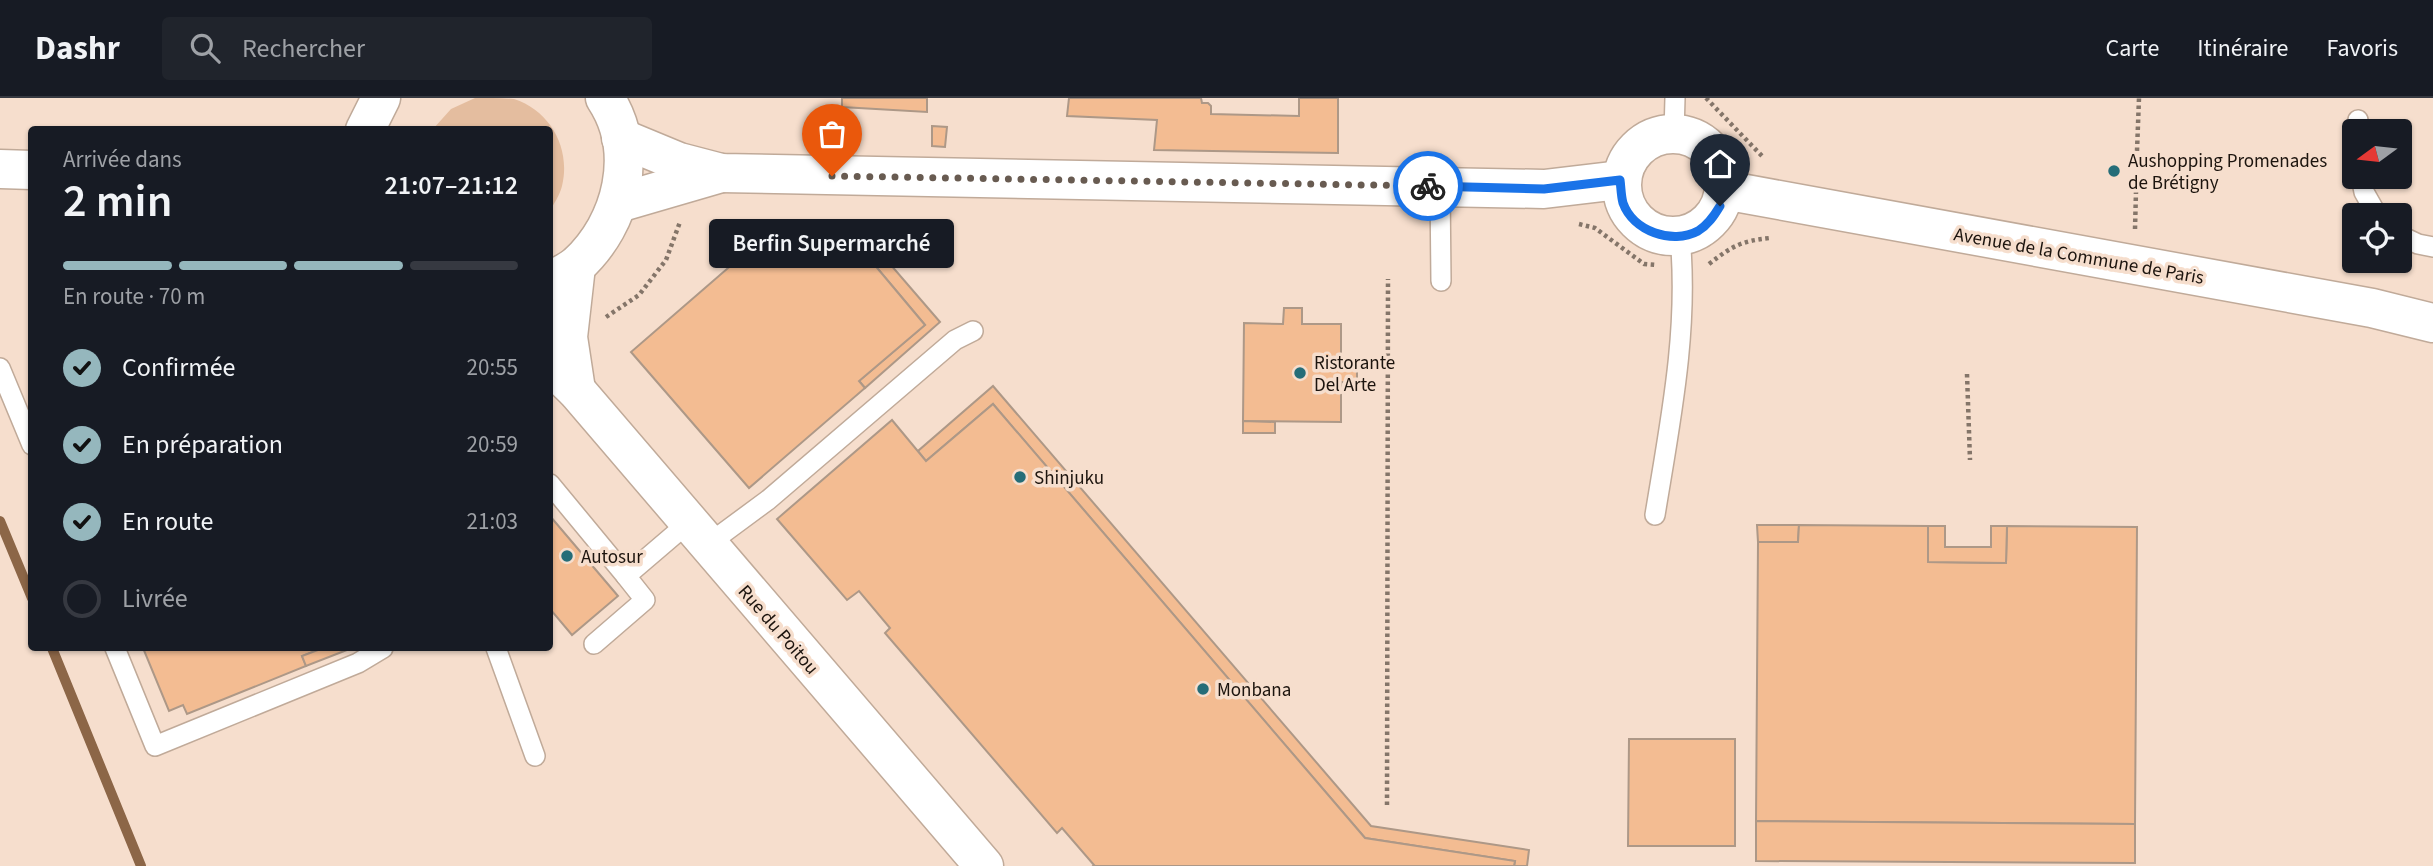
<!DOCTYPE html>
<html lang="fr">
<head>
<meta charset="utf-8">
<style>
	body { margin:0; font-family:"Source Sans 3",sans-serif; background:#20242c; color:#f1f3f6; height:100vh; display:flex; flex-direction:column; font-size:26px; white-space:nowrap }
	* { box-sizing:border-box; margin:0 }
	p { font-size:23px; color:#9ea1a6 }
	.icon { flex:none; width:38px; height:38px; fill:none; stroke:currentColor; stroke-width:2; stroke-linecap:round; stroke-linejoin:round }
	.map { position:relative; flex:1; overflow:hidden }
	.drawer { position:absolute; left:28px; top:28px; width:525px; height:525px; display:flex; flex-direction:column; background:#171b24; border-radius:7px; box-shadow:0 2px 5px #0004 }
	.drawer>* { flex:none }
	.needle { width:46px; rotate:255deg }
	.tools { position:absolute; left:2342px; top:21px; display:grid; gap:14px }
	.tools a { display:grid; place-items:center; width:70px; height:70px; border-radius:7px; background:#171b24; box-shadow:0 2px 5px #0004; font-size:35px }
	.pin { position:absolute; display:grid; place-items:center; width:60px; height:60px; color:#fff; margin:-72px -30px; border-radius:50% 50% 50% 0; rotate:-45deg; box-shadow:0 0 7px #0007 }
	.pin .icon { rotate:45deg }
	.courier { position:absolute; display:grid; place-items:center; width:70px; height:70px; margin:-35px; border:5px solid #1a73e8; border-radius:50%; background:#fff; color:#222; box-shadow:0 2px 9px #0007 }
	.bubble { position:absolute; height:49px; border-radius:7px; background:#171b24; box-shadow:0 2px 5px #0004; font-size:23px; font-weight:600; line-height:49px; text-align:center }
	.headline em { font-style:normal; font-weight:600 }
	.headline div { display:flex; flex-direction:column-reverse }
	.headline { display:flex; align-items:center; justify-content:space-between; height:119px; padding:0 35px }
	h1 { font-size:46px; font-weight:600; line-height:52px }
	.bar { display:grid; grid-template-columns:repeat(4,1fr); gap:10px 7px; align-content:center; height:84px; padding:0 35px }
	.bar i { height:9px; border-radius:5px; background:#363941 }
	.bar .active { background:#95b7bd }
	.bar p { grid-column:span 4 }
	ol { padding:0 35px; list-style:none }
	li { display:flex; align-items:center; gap:21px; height:77px }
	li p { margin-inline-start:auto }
	li .icon { padding:7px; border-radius:50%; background:#95b7bd; color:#111; stroke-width:4 }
	li:last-child { color:#9ea1a6 }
	li i { width:38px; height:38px; border:4px solid #363941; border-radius:50% }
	header { display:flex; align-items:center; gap:42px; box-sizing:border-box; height:98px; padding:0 35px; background:#171b24; border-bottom:2px solid #363941 }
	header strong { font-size:33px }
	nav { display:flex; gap:38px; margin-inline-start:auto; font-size:24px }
	.search { width:490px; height:63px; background:#20242c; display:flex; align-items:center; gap:18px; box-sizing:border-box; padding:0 24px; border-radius:7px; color:#9ea1a6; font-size:26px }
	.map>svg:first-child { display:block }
	.green { fill:#e4bd9f }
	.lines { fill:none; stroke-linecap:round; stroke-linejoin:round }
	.stream { stroke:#8c6647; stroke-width:10 }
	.building { fill:#f3bc92; stroke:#ad9887; stroke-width:2 }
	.service-casing { stroke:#c0aa99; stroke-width:22 }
	.minor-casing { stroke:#c0aa99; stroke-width:41 }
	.tertiary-casing { stroke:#c0aa99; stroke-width:41 }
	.path { stroke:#847569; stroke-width:4.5; stroke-dasharray:3.5 3.5; stroke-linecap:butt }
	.service { stroke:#fff; stroke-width:19 }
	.minor { stroke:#fff; stroke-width:38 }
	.tertiary { stroke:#fff; stroke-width:38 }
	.done { stroke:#685b51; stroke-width:7; stroke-dasharray:0 12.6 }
	.route { stroke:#1a73e8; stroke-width:9 }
	.poi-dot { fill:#256d78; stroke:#f6decd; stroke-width:2.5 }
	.labels { text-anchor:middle; stroke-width:7; stroke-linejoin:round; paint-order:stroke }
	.poi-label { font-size:19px; fill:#1c140e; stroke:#f6decd; text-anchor:start }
	.street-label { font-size:19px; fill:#1c140e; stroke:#f6decd }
</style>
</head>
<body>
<header>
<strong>Dashr</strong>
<div class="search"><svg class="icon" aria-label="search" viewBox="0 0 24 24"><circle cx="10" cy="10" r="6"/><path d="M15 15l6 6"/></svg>Rechercher</div>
<nav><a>Carte</a><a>Itinéraire</a><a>Favoris</a></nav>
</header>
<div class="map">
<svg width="2433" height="768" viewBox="0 0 2433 768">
	<rect width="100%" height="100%" fill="#f6decd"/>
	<path class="green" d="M475 0C487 0 503 0 514 1 551 13 571 51 562 88 560 97 554 105 550 113V32L433 31 451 11Z"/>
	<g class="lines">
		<g class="stream">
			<path d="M0 423 32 500"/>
			<path d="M52 550 141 768"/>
		</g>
	</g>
	<g class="building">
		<path d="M842 0H927V14L842 9Z"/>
		<path d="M1069 0H1201L1202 5H1208L1211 8V16L1299 18V0H1338V55L1154 52 1157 22 1067 18Z"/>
		<path d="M932 28 947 29 945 49 932 48Z"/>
		<path d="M743 157 884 159 940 224 865 290 859 283 925 227 873 165 735 164Z"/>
		<path d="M735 164 873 165 925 227 859 283 865 290 749 390 631 254Z"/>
		<path d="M1284 210H1302V226H1341V266H1357V285L1341 284V324L1243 323 1244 225 1283 226Z"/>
		<path d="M993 288 1371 728 1529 752 1527 768H1514L1515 763 1365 740 993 306 926 363 918 353Z"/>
		<path d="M993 306 1365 740 1515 763 1514 768H1093L1094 767 1062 730 1057 735 885 535 890 530 859 493 847 502 777 421 892 322 926 363Z"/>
		<path d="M1243 323 1275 324V335H1243Z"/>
		<path d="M550 418 618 498 572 537 550 511Z"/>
		<path d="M1757 427H1799L1798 444H1758Z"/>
		<path d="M1799 427 1928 428V464L2006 465 2007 428 2137 429 2135 726 1756 723 1758 444H1798Z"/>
		<path d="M1928 428H1945V449H1991V428H2007L2006 465 1928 464Z"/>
		<path d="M143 550H323L302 558 306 568 187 616 183 607 169 613Z"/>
		<path d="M323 550H352L306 568 302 558Z"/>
		<path d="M1629 641H1735V748H1628Z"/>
		<path d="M1756 723 2135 726V765L1756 763Z"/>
	</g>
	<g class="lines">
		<defs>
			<g id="service">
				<path d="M2357 33 2358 22"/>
				<path d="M1674 35 1675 0"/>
				<path d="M2361 79 2364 94 2377 117"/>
				<path d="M1440 89 1441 183"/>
				<path d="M2399 137 2418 146 2433 149"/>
				<path d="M0 270 32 347"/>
				<path d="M550 386 626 478 688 425"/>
				<path d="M1655 417C1670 325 1689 232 1680 139"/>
				<path d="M707 447 768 402 955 242 973 233"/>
				<path d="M594 546 645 502 626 478"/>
				<path d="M115 550 155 648 358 565 383 550"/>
				<path d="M496 550 535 658"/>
			</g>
			<g id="minor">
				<path d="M576 168 568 239 576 292"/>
				<path d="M550 267 576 292 984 768"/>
			</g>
			<g id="tertiary">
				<path d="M365 32 381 0"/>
				<circle cx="1673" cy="87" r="51"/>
				<path d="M621 40 679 64 721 75 1544 91 1620 82"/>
				<path d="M0 71 32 72"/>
				<path d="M1724 92 2372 210 2433 225"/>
				<path d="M618 105 721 75"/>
				<path d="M550 183C559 178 570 173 577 167 623 125 640 53 605 0"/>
			</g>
		</defs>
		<use href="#service" class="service-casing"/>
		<use href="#minor" class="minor-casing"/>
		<use href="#tertiary" class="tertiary-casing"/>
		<g class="path">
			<path d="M1706 0 1762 58"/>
			<path d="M2137 53 2139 0"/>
			<path d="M1579 126 1595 130 1644 166 1656 167"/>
			<path d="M2135 131 2136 93"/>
			<path d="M1709 166C1732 148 1741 143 1770 140"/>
			<path d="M606 219 639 197 666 162 680 124"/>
			<path d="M1967 276 1970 362"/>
			<path d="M1387 707 1388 181"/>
		</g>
		<use href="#service" class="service"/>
		<use href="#minor" class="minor"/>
		<use href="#tertiary" class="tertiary"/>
	</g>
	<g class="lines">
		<path class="done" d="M832 78 1428 88"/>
		<path class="route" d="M1428 88 1544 91 1620 82C1621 89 1621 98 1623 105 1633 133 1672 147 1698 133 1708 127 1714 118 1720 108"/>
	</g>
	<g class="poi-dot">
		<circle cx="2114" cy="73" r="7"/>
		<circle cx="1300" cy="275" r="7"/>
		<circle cx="1020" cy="379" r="7"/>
		<circle cx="567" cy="458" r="7"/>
		<circle cx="1203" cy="591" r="7"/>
	</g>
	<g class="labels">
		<g class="poi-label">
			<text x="2128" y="69">Aushopping Promenades<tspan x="2128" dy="22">de Brétigny</tspan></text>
			<text x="1314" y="271">Ristorante<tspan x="1314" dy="22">Del Arte</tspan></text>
			<text x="1034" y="386">Shinjuku</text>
			<text x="581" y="465">Autosur</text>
			<text x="1217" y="598">Monbana</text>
		</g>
		<g class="street-label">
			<text transform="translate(2079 157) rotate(10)" y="7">Avenue de la Commune de Paris</text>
			<text transform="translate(779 531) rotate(49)" y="7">Rue du Poitou</text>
		</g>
	</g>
</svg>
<div class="tools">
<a><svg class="needle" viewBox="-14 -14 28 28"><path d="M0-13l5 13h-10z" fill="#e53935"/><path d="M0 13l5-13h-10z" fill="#9ea1a6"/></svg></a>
<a><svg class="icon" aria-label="locate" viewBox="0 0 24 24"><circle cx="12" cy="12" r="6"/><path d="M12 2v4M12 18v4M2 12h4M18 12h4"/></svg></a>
</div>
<div class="pin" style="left:832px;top:78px;background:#ea580c"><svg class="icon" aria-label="bag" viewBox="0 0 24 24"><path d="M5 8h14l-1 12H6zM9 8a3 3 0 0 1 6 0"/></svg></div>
<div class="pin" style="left:1720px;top:108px;background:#1f2937"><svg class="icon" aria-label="home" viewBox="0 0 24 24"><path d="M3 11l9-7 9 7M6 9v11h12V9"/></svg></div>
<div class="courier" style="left:1428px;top:88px"><svg class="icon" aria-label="bike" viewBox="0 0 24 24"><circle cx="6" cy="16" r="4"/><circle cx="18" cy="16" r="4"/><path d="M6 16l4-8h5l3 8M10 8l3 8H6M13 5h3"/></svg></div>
<div class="bubble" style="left:709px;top:121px;width:245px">Berfin Supermarché</div>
<section class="drawer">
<div class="headline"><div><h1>2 min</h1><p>Arrivée dans</p></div><em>21:07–21:12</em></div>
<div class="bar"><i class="active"></i><i class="active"></i><i class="active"></i><i></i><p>En route · 70 m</p></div>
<ol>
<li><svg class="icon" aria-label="check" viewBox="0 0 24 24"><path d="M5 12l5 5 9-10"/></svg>Confirmée<p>20:55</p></li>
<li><svg class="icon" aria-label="check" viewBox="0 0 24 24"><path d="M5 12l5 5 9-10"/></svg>En préparation<p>20:59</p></li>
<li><svg class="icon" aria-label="check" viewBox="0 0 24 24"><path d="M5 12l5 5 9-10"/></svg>En route<p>21:03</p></li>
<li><i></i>Livrée</li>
</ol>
</section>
</div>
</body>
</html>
